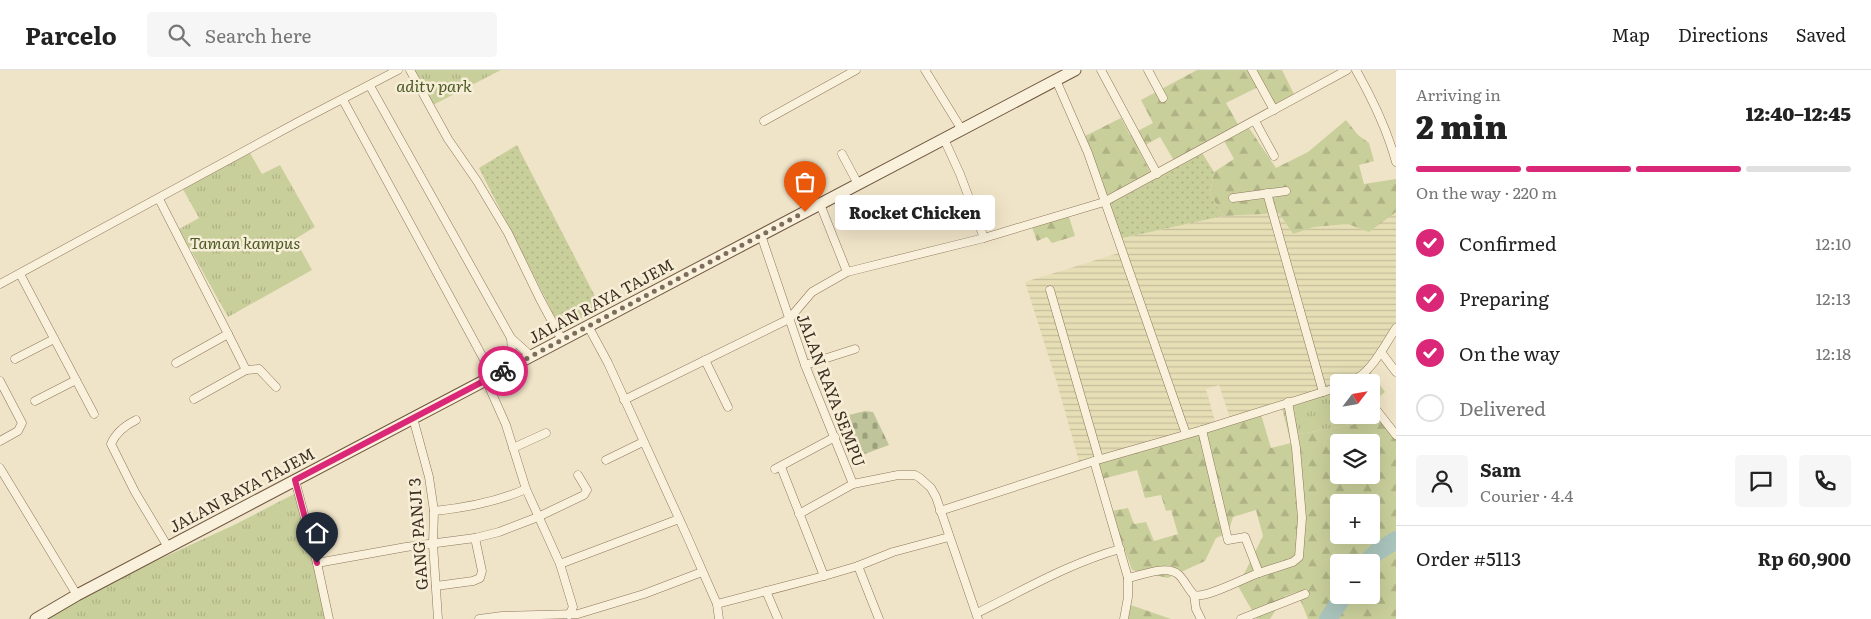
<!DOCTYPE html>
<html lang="en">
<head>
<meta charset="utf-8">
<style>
	body { margin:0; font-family:Literata,serif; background:#f6f6f6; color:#222; height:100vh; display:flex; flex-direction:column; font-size:19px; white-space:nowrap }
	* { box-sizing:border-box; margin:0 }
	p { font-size:16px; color:#767676 }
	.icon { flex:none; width:28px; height:28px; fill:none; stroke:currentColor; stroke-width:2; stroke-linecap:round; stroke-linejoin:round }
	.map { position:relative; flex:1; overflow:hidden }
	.drawer { display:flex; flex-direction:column; background:#fff; width:475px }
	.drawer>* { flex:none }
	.needle { width:32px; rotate:59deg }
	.tools { position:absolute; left:1330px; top:304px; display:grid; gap:10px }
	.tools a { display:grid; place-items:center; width:50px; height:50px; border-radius:5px; background:#fff; box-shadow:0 5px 20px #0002; font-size:25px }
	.pin { position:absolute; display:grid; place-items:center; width:42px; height:42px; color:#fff; margin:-51px -21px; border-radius:50% 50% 50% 0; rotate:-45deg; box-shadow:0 0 5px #0007 }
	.pin .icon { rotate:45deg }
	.courier { position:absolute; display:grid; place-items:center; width:50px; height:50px; margin:-25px; border:4px solid #db2777; border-radius:50%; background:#fff; color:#222; box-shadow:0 1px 6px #0007 }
	.bubble { position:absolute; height:35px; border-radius:5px; background:#fff; box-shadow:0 5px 20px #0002; font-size:16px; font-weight:800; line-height:35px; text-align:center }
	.overview em { font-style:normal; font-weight:800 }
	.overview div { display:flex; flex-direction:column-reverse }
	.overview { display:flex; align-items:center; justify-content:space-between; height:85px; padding:0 20px }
	h1 { font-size:32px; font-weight:800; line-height:38px }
	.bar { display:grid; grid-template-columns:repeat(4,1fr); gap:8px 5px; align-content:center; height:60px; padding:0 20px }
	.bar i { height:6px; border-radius:4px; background:#e0e0e0 }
	.bar .selected { background:#db2777 }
	.bar p { grid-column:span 4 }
	.line { display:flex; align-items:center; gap:12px; padding:0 20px; border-top:1px solid #e0e0e0 }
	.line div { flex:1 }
	.round { display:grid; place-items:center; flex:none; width:52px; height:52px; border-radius:5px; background:#f6f6f6 }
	ol { padding:0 20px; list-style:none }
	li { display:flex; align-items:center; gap:15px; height:55px }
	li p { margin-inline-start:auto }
	li .icon { padding:5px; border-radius:50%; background:#db2777; color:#fff; stroke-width:4 }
	li:last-child { color:#767676 }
	li i { width:28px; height:28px; border:2px solid #e0e0e0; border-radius:50% }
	header { display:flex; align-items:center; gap:30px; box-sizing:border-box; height:70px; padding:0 25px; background:#fff; border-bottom:1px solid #e0e0e0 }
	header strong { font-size:24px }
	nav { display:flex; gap:28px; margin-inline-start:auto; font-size:18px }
	.search { width:350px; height:45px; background:#f6f6f6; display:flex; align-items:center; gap:12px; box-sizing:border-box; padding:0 18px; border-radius:5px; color:#767676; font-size:19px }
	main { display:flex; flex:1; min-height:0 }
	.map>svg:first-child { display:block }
	.farmland { fill:url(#farmland-rules) }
	.grass { fill:url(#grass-dots) }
	.forest { fill:url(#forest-firs); fill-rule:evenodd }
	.cemetery { fill:url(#cemetery-stones) }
	.park { fill:url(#park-tufts) }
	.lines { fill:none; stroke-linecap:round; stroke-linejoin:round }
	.river { stroke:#a9c4bc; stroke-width:18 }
	.street-casing { stroke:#8d765c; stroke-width:9 }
	.secondary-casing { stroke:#6f573f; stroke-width:13 }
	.street { stroke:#faf1dc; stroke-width:8 }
	.secondary { stroke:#faf1dc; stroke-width:11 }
	.done { stroke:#7c6e5b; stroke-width:5; stroke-dasharray:0 9 }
	.route { stroke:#db2777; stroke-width:6 }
	.labels { text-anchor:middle; stroke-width:5; stroke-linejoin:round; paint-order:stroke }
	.park-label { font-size:16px; font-style:italic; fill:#4d5a26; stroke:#f7eed8 }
	.street-label { font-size:16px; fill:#3d2e20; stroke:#f7eed8 }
</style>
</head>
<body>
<header>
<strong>Parcelo</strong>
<div class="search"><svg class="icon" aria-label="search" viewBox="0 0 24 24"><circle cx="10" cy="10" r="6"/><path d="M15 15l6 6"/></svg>Search here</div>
<nav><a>Map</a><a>Directions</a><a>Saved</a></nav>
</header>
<main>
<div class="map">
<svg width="1396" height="549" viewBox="0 0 1396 549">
	<defs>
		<pattern id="farmland-rules" width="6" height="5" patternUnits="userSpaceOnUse" patternTransform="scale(1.25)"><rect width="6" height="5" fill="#e6deb5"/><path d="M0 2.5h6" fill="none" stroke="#c6bf9b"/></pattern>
		<pattern id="grass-dots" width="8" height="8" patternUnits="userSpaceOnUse" patternTransform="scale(1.25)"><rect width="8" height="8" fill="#c9cf9b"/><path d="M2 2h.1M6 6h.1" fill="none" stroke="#aeb285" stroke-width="1.8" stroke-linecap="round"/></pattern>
		<pattern id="forest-firs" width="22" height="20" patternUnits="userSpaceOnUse" patternTransform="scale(1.25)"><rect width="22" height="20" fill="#c9cf9b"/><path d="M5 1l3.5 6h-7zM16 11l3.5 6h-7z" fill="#aeb285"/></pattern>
		<pattern id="cemetery-stones" width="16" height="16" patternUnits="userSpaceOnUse" patternTransform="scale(1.25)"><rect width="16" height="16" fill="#bfc49a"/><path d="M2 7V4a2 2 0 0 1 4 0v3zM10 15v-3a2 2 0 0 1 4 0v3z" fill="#9ca07d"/></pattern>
		<pattern id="park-tufts" width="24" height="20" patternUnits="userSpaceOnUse" patternTransform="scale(1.25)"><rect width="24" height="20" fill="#c9cf9b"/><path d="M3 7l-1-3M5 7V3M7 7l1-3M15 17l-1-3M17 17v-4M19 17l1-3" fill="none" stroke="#aeb285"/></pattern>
	</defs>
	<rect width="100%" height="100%" fill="#f0e4c8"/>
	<path class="farmland" d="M1396 141V262L1355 312H1339V317L1231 351 1219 315 1206 319 1216 355 1080 395 1057 313 1025 212 1122 182 1118 169 1223 146 1279 143 1293 164 1314 157 1348 154 1369 162Z"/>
	<g class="grass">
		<path d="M517 75 600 236 562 261 479 98Z"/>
		<path d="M1201 81 1214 102 1210 123 1223 146 1118 169 1104 132Z"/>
	</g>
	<g class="forest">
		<path d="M1197 0H1282L1296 28 1273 40 1260 16 1226 33 1240 58 1247 55 1276 98 1308 82 1346 50 1358 65 1369 73 1374 91 1359 95 1364 114 1396 109V142L1369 162 1348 154 1314 157 1293 164 1279 143 1223 146 1210 123 1214 102 1234 89 1223 69 1176 94 1160 67 1138 79 1153 107 1104 132 1081 68 1121 48 1130 65 1153 53 1141 30Z"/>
		<path d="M1068 144 1075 166 1052 173 1047 167 1037 171 1031 155Z"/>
		<path d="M1260 341 1271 378 1291 373 1289 366 1383 349 1396 365V549H1308L1297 522 1285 526 1270 549H1257L1238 516 1263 466 1256 440 1233 447 1228 463 1216 468 1205 491 1168 508 1132 500 1111 441 1128 438 1134 454 1146 452 1154 471 1178 464 1171 440 1166 441 1161 425 1145 428 1137 400 1102 409 1097 391ZM1339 372H1371V405H1339ZM1339 432H1371V465H1339ZM1339 492H1371V525H1339Z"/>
		<path d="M1128 534 1171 549H1125Z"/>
	</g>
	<path class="cemetery" d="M865 341 873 342 889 375 865 384 852 369 849 345Z"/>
	<g class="park">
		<path d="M407 0H501L427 38Z"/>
		<path d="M246 76 262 104 280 95 315 157 295 169 312 200 228 247 179 159 199 148 179 112Z"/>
		<path d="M1369 300 1385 322 1371 333 1383 349 1289 366 1281 334 1339 317V345H1371V312H1355Z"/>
		<path d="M296 423 326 549H46L92 520 234 455Z"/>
	</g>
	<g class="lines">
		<g class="river">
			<path d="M1367 492 1377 482 1396 470"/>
			<path d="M1328 549 1344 525"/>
		</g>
		<defs>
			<g id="street">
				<path d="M410 0 448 69 477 111 508 163 540 229 562 270"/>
				<path d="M925 0 962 60"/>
				<path d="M1101 0 1157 104"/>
				<path d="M1148 0 1163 28"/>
				<path d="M1252 0 1274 40"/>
				<path d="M1356 0C1373 30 1387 59 1396 92"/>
				<path d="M1056 10 1088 83 1186 364"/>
				<path d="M370 16 511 268 531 286"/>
				<path d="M343 30 493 306"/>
				<path d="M764 51 856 0"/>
				<path d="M1255 51 1274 86"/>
				<path d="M944 69 960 104 984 168"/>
				<path d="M842 84 858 114"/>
				<path d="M1267 123 1323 322"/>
				<path d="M1233 128 1286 121"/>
				<path d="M159 129 228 264 176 293"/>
				<path d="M820 134 847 202"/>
				<path d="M761 165 805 295 853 414"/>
				<path d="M20 204 94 344"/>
				<path d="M0 214 298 52 398 0"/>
				<path d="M1050 220 1099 389"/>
				<path d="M588 256 608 293 687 466 717 534 719 549"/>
				<path d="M511 268 513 296"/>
				<path d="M1381 282 1396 302"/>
				<path d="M15 289 54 269"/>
				<path d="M705 290 728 337"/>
				<path d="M805 295 855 279"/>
				<path d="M246 300 259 299 276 317"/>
				<path d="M486 310 506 355 526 419 560 494 573 537 569 545"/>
				<path d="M0 311 22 353 18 361 0 371"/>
				<path d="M1350 312C1371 304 1384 276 1396 258"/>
				<path d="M194 329 246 300 228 264"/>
				<path d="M624 330 789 249 812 222 847 202 984 168 1104 132 1347 0"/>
				<path d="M35 331 76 310"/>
				<path d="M1371 333 1396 365"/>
				<path d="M413 348 429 407 434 441 433 474 438 549"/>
				<path d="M136 350C126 355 116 362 111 374L135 422 168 477"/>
				<path d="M513 378 546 363"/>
				<path d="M606 390 643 372"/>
				<path d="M1094 391 1128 508V527L1124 549"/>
				<path d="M781 397 824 506"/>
				<path d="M0 398 77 525"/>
				<path d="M775 399 835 367"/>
				<path d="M295 410 317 493 329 549"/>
				<path d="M434 441C464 438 497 432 526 419"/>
				<path d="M940 441 1094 391 1202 360 1339 317"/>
				<path d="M799 444 853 414 898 405H915L920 408 931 418 936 427 978 549"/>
				<path d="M317 493 406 477 475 468 499 462 538 447 584 425 587 420 578 405"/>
				<path d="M560 494 679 449"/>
				<path d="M858 496 879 549"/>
				<path d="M1259 503 1293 492 1299 487 1302 448 1296 378 1288 332"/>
				<path d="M1128 508C1142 505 1168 494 1179 505 1185 511 1188 519 1194 525 1206 529 1244 508 1259 503L1245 467 1228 470 1202 360"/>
				<path d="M436 516 473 511 480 508 482 501 475 468"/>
				<path d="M766 521 778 549"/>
				<path d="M1194 525 1196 539 1201 549"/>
				<path d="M717 534 824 506 858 496 893 482 949 467"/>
				<path d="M977 543C1024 520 1070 493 1120 479"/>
				<path d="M479 549 502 546 578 544 644 524 702 502"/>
				<path d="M1241 549 1305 524"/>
			</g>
			<path id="secondary" d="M36 549 77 525 1075 0"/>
		</defs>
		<use href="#street" class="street-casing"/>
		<use href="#secondary" class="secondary-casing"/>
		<use href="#street" class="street"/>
		<use href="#secondary" class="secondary"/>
	</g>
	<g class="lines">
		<path class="done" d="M503 301 805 142"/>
		<path class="route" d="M317 493 295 410 503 301"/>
	</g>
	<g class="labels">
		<g class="park-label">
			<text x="434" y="22">aditv park</text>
			<text x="245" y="179">Taman kampus</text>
		</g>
		<g class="street-label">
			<text transform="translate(601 231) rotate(-28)" y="6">JALAN RAYA TAJEM</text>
			<text transform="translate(831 320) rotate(69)" y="6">JALAN RAYA SEMPU</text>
			<text transform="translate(242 420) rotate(-28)" y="6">JALAN RAYA TAJEM</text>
			<text transform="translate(418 464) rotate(-94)" y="6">GANG PANJI 3</text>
		</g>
	</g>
</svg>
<div class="tools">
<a><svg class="needle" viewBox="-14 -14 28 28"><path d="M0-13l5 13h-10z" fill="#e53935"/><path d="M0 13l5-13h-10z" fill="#767676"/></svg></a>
<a><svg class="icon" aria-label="layers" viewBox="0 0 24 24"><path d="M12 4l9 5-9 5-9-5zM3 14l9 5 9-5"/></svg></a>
<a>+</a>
<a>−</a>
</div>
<div class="pin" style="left:805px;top:142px;background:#ea580c"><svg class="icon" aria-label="bag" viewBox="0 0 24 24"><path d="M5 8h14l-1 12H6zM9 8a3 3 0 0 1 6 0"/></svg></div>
<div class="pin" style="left:317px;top:493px;background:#1f2937"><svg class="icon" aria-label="home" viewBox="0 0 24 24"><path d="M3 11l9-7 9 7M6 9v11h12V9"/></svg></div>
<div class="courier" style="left:503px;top:301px"><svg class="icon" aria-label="bike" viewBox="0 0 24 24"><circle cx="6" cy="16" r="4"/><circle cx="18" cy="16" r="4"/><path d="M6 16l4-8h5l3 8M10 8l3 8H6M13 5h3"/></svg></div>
<div class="bubble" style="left:835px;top:125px;width:160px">Rocket Chicken</div>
</div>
<section class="drawer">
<div class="overview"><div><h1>2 min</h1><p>Arriving in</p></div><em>12:40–12:45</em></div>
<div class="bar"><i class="selected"></i><i class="selected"></i><i class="selected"></i><i></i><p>On the way · 220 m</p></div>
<ol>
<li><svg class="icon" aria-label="check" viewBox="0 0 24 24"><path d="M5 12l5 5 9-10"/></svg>Confirmed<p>12:10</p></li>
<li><svg class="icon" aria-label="check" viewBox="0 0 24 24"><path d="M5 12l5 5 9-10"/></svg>Preparing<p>12:13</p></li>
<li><svg class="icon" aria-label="check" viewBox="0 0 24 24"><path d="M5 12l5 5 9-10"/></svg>On the way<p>12:18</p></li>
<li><i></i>Delivered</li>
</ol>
<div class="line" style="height:90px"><a class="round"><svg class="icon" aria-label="person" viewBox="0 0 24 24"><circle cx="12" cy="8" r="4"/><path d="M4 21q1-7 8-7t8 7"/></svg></a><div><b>Sam</b><p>Courier · 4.4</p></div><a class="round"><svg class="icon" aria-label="chat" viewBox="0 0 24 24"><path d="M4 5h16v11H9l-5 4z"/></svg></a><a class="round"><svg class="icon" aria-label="phone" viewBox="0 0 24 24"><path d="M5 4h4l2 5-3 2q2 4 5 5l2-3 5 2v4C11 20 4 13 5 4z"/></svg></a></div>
<div class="line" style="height:65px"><div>Order #5113</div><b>Rp 60,900</b></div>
</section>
</main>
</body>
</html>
